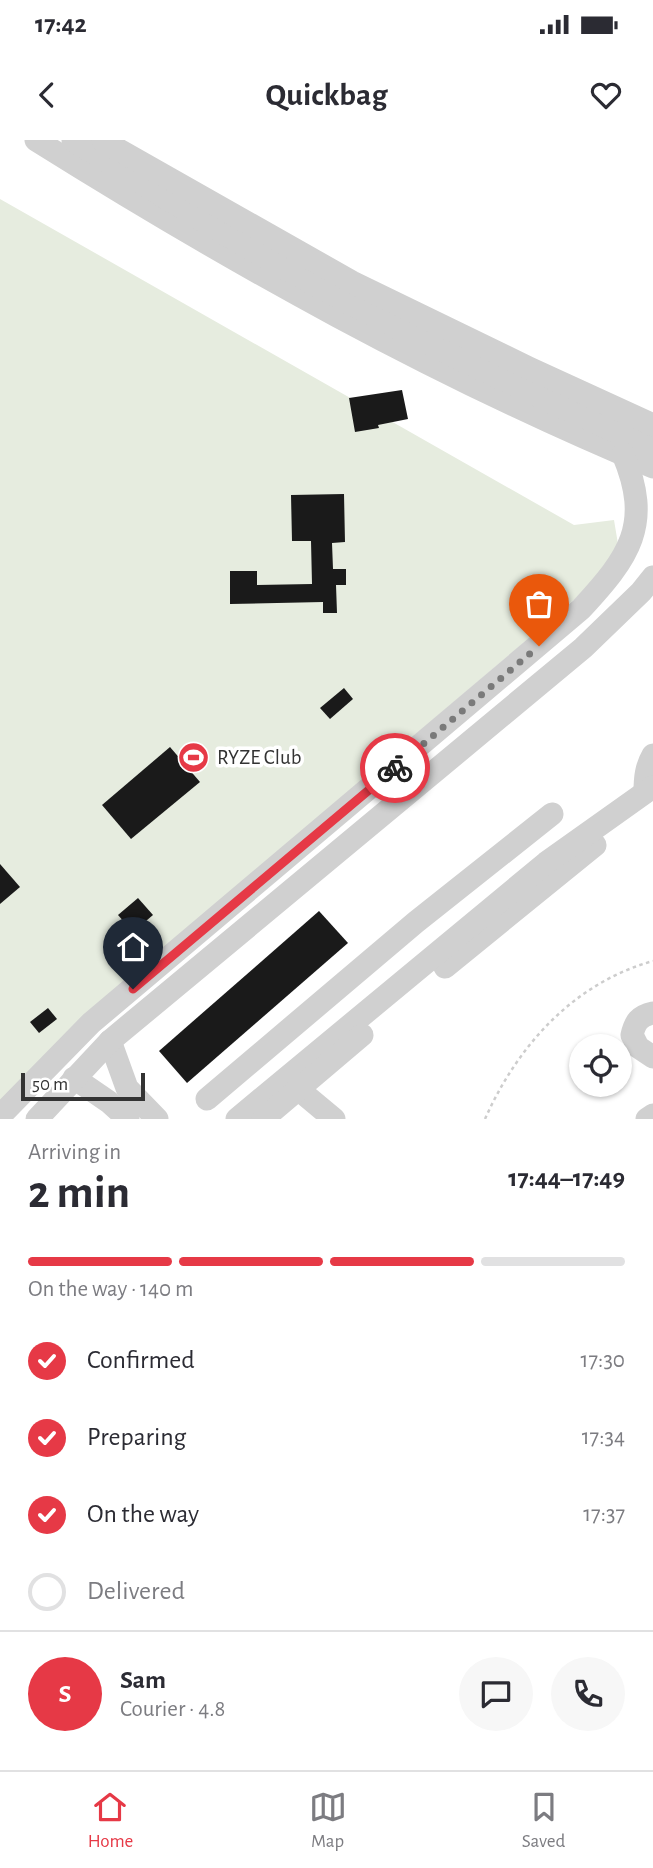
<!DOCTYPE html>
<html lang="en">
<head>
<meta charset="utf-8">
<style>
	body { margin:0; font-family:"Alegreya Sans",sans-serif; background:#f7f7f7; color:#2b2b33; height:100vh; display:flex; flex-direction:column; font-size:26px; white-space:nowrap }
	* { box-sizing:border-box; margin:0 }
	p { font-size:23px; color:#7c7c81 }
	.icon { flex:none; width:38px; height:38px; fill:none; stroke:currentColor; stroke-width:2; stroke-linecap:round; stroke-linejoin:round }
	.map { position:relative; height:979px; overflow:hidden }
	.drawer { display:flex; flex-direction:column; background:#fff; flex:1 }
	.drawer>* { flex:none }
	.controls { position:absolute; left:569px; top:894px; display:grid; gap:14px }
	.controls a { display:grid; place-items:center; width:63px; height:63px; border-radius:50%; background:#fff; box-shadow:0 2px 5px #0004; font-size:35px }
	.scale { position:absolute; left:21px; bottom:18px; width:124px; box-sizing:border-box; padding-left:7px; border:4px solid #333; border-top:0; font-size:19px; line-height:24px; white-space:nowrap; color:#333; -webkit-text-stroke:5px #fff; paint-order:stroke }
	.pin { position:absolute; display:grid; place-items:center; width:60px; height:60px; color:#fff; margin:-72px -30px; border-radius:50% 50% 50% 0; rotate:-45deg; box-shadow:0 0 7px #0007 }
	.pin .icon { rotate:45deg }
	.courier { position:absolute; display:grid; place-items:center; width:70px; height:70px; margin:-35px; border:5px solid #e63946; border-radius:50%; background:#fff; color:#222; box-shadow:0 2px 9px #0007 }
	.headline em { font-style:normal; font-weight:700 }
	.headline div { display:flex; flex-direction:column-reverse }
	.headline { display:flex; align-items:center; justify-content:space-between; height:119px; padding:0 28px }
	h1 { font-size:46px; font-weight:700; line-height:52px }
	.bar { display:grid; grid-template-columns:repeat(4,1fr); gap:10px 7px; align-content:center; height:84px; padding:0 28px }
	.bar i { height:9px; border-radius:5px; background:#e1e1e2 }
	.bar .current { background:#e63946 }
	.bar p { grid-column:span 4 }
	.line { display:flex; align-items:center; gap:18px; padding:0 28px; border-top:2px solid #e1e1e2 }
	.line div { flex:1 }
	.round { display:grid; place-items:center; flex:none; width:74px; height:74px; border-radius:37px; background:#f7f7f7 }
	ol { padding:0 28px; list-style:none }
	li { display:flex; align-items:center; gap:21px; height:77px }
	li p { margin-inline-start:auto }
	li .icon { padding:7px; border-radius:50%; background:#e63946; color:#fff; stroke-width:4 }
	li:last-child { color:#7c7c81 }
	li i { width:38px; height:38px; border:4px solid #e1e1e2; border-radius:50% }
	.status { display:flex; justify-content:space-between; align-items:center; height:49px; padding:0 35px; background:#fff; direction:ltr }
	.status svg { height:19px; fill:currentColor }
	header { display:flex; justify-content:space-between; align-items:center; height:91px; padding:0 28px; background:#fff; font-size:32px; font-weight:700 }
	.menu { display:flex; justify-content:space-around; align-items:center; height:98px; border-top:2px solid #e1e1e2; background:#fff; font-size:19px; color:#7c7c81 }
	.menu a { display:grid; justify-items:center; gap:4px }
	.menu .current { color:#e63946 }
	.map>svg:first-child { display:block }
	.pitch { fill:#e6ecdf }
	.building { fill:#1a1a1a }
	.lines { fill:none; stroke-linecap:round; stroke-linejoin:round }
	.path { stroke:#cdcdcd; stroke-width:2.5; stroke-dasharray:3.5 3.5; stroke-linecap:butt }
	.minor { stroke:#d0d0d0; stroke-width:23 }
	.done { stroke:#7a7a7a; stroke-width:7; stroke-dasharray:0 12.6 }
	.route { stroke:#e63946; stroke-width:9 }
	.labels { text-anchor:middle; stroke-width:7; stroke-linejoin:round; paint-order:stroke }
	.poi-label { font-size:21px; fill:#333; stroke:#fff; text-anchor:start }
</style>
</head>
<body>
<div class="status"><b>17:42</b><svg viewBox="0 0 49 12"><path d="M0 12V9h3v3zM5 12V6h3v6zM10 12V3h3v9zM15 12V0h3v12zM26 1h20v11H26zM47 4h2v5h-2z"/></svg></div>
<header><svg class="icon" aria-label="back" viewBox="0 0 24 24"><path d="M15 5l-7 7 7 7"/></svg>Quickbag<svg class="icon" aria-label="heart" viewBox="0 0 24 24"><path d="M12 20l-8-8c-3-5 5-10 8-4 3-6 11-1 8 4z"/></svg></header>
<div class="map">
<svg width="653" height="979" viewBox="0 0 653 979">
	<rect width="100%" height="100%" fill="#fff"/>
	<path class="pitch" d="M0 59 574 385 614 380 619 410 589 447 188 788 0 979Z"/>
	<g class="building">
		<path d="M402 250 408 279 378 285 379 288 355 292 349 258Z"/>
		<path d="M344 354 345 402 332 403 333 429H346V445H336L337 473H323V462L230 464V431H257V445L312 444 311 401H292L291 355Z"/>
		<path d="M344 548 353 559 330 579 320 568Z"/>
		<path d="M170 607 200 642 131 699 102 665Z"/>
		<path d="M0 724 20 747 0 764Z"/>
		<path d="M138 758 153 775 133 792 118 775Z"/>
		<path d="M319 771 348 803 187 943 159 911Z"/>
		<path d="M48 868 57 879 39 893 30 882Z"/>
	</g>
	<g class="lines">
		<path class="path" d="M485 979C518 905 574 843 653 821"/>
		<g class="minor">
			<path d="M36 0C234 124 437 237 653 327"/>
			<path d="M73 0C134 38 196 78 258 113 386 186 519 249 653 308"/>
			<path d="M103 1 352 142 529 228 653 285"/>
			<path d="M645 652C645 638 646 627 653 615"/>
			<path d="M445 827 595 705"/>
			<path d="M653 873C639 876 635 882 632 895L638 907 653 917"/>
			<path d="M110 901 127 948 157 979"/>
			<path d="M74 938 109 962 128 979"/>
			<path d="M298 949 334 979"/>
			<path d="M207 959 416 782 552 674"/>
			<path d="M0 976 91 883 581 469C629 417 653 385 623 314"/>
			<path d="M37 979 110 901 583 508 641 452 653 437"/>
			<path d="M237 979 546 723 653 647"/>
			<path d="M263 979 362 895"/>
			<path d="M647 979 653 975"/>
		</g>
	</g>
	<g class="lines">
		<path class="done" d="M395 628 539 506"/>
		<path class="route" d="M133 849 395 628"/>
	</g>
	<defs>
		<symbol id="stadium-disc" viewBox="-11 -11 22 22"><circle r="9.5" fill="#e63946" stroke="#fff"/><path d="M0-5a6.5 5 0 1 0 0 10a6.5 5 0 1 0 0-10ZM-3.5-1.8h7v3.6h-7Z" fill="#fff"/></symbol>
	</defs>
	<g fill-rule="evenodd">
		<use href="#stadium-disc" x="176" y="600" width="35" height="35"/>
	</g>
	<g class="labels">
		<g class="poi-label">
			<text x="217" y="624">RYZE Club</text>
		</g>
	</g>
</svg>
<div class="controls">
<a><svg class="icon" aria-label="locate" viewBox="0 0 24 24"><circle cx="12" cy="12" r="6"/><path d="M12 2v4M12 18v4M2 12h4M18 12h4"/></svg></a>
</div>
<div class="scale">50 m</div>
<div class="pin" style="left:539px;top:506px;background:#ea580c"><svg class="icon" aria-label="bag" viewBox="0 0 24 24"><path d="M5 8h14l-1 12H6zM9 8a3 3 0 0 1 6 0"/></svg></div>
<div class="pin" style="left:133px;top:849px;background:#1f2937"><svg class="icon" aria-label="home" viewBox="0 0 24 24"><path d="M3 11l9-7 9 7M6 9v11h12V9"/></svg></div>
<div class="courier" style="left:395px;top:628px"><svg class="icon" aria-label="bike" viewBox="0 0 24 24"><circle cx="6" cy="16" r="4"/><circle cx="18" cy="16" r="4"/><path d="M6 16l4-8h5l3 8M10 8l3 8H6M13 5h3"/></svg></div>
</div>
<section class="drawer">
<div class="headline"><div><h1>2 min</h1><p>Arriving in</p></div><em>17:44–17:49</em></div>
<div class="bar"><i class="current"></i><i class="current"></i><i class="current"></i><i></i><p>On the way · 140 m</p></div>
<ol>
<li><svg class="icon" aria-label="check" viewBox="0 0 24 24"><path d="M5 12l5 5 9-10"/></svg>Confirmed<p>17:30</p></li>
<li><svg class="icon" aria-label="check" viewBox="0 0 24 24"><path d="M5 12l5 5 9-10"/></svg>Preparing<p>17:34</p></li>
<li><svg class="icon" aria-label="check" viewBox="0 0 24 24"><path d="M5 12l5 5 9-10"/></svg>On the way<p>17:37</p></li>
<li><i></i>Delivered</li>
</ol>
<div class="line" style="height:126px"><b class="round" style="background:#e63946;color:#fff">S</b><div><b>Sam</b><p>Courier · 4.8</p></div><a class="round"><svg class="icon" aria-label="chat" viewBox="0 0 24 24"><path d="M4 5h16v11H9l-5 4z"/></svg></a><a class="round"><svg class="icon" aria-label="phone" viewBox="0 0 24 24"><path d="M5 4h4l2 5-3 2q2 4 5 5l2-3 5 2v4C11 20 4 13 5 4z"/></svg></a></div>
</section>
<nav class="menu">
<a class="current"><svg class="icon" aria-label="home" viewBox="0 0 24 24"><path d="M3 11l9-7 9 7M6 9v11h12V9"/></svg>Home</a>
<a><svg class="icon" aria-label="map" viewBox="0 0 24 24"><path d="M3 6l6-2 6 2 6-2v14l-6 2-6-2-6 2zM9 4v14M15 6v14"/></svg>Map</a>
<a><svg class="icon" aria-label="saved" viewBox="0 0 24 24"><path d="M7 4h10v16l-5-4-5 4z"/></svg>Saved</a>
</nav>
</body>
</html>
